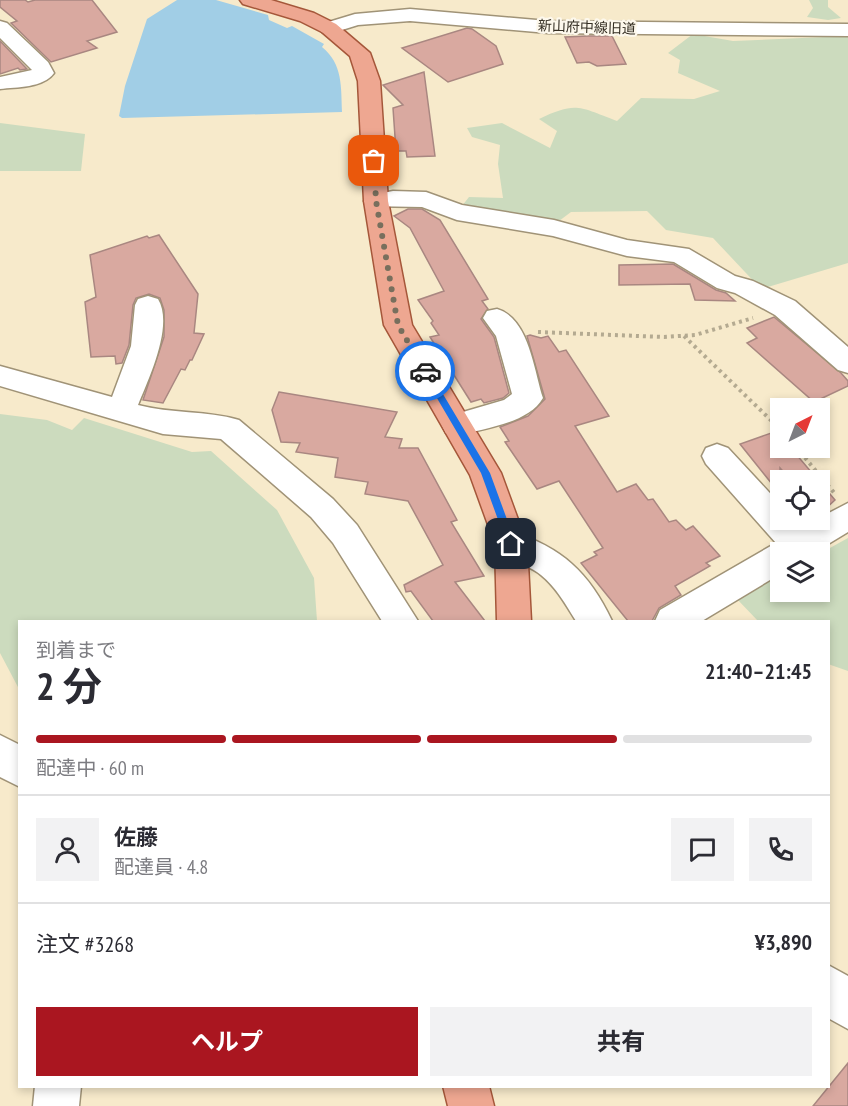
<!DOCTYPE html>
<html lang="ja">
<head>
<meta charset="utf-8">
<style>
	body { margin:0; font-family:"PT Sans Narrow","Noto Sans JP",sans-serif; background:#f2f2f3; color:#2b2b33; height:100vh; display:flex; flex-direction:column; font-size:22px; white-space:nowrap }
	* { box-sizing:border-box; margin:0 }
	p { font-size:20px; color:#7c7c81 }
	.icon { flex:none; width:33px; height:33px; fill:none; stroke:currentColor; stroke-width:2; stroke-linecap:round; stroke-linejoin:round }
	.map { position:relative; flex:1; overflow:hidden }
	.drawer { position:absolute; left:18px; top:620px; width:812px; height:468px; display:flex; flex-direction:column; background:#fff; border-radius:0px; box-shadow:0 3px 9px #0003 }
	.drawer>* { flex:none }
	.needle { width:39px; rotate:42deg }
	.fabs { position:absolute; left:770px; top:398px; display:grid; gap:12px }
	.fabs a { display:grid; place-items:center; width:60px; height:60px; border-radius:0px; background:#fff; box-shadow:0 3px 9px #0003; font-size:30px }
	.pin { position:absolute; display:grid; place-items:center; width:51px; height:51px; color:#fff; margin:-26px; border-radius:12px; box-shadow:0 3px 9px #0006 }
	.courier { position:absolute; display:grid; place-items:center; width:60px; height:60px; margin:-30px; border:4px solid #1a73e8; border-radius:50%; background:#fff; color:#222; box-shadow:0 2px 8px #0007 }
	.headline em { font-style:normal; font-weight:700 }
	.headline div { display:flex; flex-direction:column-reverse }
	.headline { display:flex; align-items:center; justify-content:space-between; height:102px; padding:0 18px }
	h1 { font-size:39px; font-weight:700; line-height:45px }
	.bar { display:grid; grid-template-columns:repeat(4,1fr); gap:9px 6px; align-content:center; height:72px; padding:0 18px }
	.bar i { height:8px; border-radius:4px; background:#e1e1e2 }
	.bar .current { background:#aa1620 }
	.bar p { grid-column:span 4 }
	.line { display:flex; align-items:center; gap:15px; padding:0 18px; border-top:2px solid #e1e1e2 }
	.line div { flex:1 }
	.round { display:grid; place-items:center; flex:none; width:63px; height:63px; border-radius:0px; background:#f2f2f3 }
	.cta { display:flex; gap:12px; margin-top:auto; padding:12px 18px }
	.cta a { flex:1; height:69px; border-radius:0px; background:#aa1620; color:#fff; font-size:24px; font-weight:700; line-height:69px; text-align:center }
	.cta a+a { background:#f2f2f3; color:#2b2b33 }
	.map>svg:first-child { display:block }
	.green { fill:#ccdbbe }
	.water { fill:#a1cee6 }
	.building { fill:#d9a9a0; stroke:#a98781; stroke-width:1.5 }
	.lines { fill:none; stroke-linecap:round; stroke-linejoin:round }
	.minor-casing { stroke:#a09377; stroke-width:3 }
	.major-casing { stroke:#a5573a; stroke-width:3 }
	.path { stroke:#b4aa91; stroke-width:4; stroke-dasharray:3 4; stroke-linecap:butt }
	.minor { fill:#fff; fill-rule:evenodd }
	.major { fill:#eea791; fill-rule:evenodd }
	.route { fill:#1a73e8 }
	.done { stroke:#786f5d; stroke-width:6; stroke-dasharray:0 10.8 }
	.labels { text-anchor:middle; stroke-width:4.5; stroke-linejoin:round; paint-order:stroke }
	.far-street-label { font-size:14px; fill:#332d22; stroke:#fdf8ec }
</style>
</head>
<body>
<div class="map">
<svg width="848" height="1106" viewBox="0 0 848 1106">
	<rect width="100%" height="100%" fill="#f7eacb"/>
	<g class="green">
		<path d="M809 0H828V7L841 18 828 20 807 17 813 8Z"/>
		<path d="M693 34 733 41 848 36V263L761 289 713 238 666 230 647 211 571 212 551 227 458 211 469 197 503 198 498 164 500 145 472 137 467 128 502 123 550 148 557 131 539 119C577 101 579 107 617 121L641 98 694 99 720 91 678 73 680 60 668 53Z"/>
		<path d="M0 123 85 134 81 171H0Z"/>
		<path d="M0 414 47 420 72 430 84 418 192 452 211 451 277 510 314 578 317 621H20L19 689 0 653Z"/>
		<path d="M848 538V671L828 664V621H758L736 598 780 575V591H819V554Z"/>
	</g>
	<path class="water" d="M177 0H216L268 15 269 20 287 28 292 26 324 44 322 47C343 64 341 87 342 112L122 118 119 116 125 86 147 19Z"/>
	<g class="building">
		<path d="M0 0H25L28 2 35 0H92L117 32 87 41 97 48 51 62 11 23 17 21 0 7Z"/>
		<path d="M467 28 472 29 496 46 503 64 448 82 402 48Z"/>
		<path d="M588 36H612L626 64 597 66 589 62 577 63 565 37Z"/>
		<path d="M0 41 27 69 20 70 18 68 0 74Z"/>
		<path d="M424 72 435 156 407 157 406 151H396L393 108 403 105 383 85Z"/>
		<path d="M408 209H422L440 220 488 299 482 301 488 309 481 319 494 337 509 393 503 398 484 403 481 399 471 402 430 337 439 335 431 323 433 321 418 300 444 291 410 228 394 216Z"/>
		<path d="M159 235 198 294 194 333 204 334 192 360H190L185 370 181 369 163 403 143 400 164 337V310L160 298 149 294 136 298 133 305 129 345 122 363 116 364 115 356 91 357 85 302 96 297 90 255 147 236 149 238Z"/>
		<path d="M673 264 716 290 726 293 735 301 695 300 690 284 619 285V265Z"/>
		<path d="M774 317 841 373 848 381V386L814 402 747 343 757 338 747 328Z"/>
		<path d="M530 335 541 338 548 336 559 352 566 350 609 416 575 426 617 492 636 484 648 500 653 499 669 522 676 520 686 530 693 526 720 556 706 563 710 566 675 586 681 595 659 608 652 621H628L581 563 597 555 594 552 603 548 559 481 537 489 505 442 509 441 500 427 528 416 545 399 527 336Z"/>
		<path d="M279 392 397 412 385 437 402 439 399 448H418L457 520 451 522 484 576 455 582 485 621H433L411 591 406 592 404 585 443 565 408 501 365 494 368 482 335 477 338 458 296 452 300 443 281 442 272 410Z"/>
		<path d="M780 430V447H790L818 480H791L780 468V494L740 444Z"/>
		<path d="M819 481 835 500 822 512 819 509Z"/>
		<path d="M848 1063V1106H813Z"/>
	</g>
	<g class="lines">
		<defs>
			<g id="minor">
				<path d="M410 9 548 21 848 24V36L548 33 410 21 358 25 329 34 322 32 319 28 322 24 355 14Z"/>
				<path d="M0 21 7 23 48 62 54 73C43 88 17 87 0 89V77L32 70 0 38Z"/>
				<path d="M393 191 426 192 462 205 554 220 627 240 689 249 735 276 753 281 795 301 848 347V373L838 370 775 315 735 293 717 288 674 262 627 256 553 236 457 220 422 207 367 206 364 201 367 196Z"/>
				<path d="M148 296 158 299C174 325 149 378 138 405 171 414 206 410 239 420L333 499 357 525 418 621H382L333 543 311 517 221 439 163 434 0 386V366L112 397 131 346 135 305 138 299Z"/>
				<path d="M497 309C529 318 534 371 543 398 528 424 483 428 457 436L446 433 442 425 446 417 504 400 512 394 496 336 483 318 487 311Z"/>
				<path d="M717 444 728 448 780 504V519H794L802 527 848 503V532L815 552H780V574L702 621H655L660 610 776 543 706 464 702 456 706 448Z"/>
				<path d="M511 531C562 548 589 572 612 621H576C566 605 556 587 541 575 527 563 503 561 495 544L499 534Z"/>
				<path d="M0 735 20 745V787L0 777Z"/>
				<path d="M828 965 848 976V1029L828 1018Z"/>
				<path d="M35 1086H81L79 1106H33Z"/>
			</g>
			<g id="major">
				<path d="M240 0H271L314 13 336 24 370 53 380 81 388 201 412 325 501 473 527 544 531 621H497L495 544 470 475 384 325 364 201 358 81 350 56 322 32 300 21 243 4Z"/>
				<path d="M443 1086H489L494 1106H448Z"/>
			</g>
		</defs>
		<use href="#minor" class="minor-casing"/>
		<use href="#major" class="major-casing"/>
		<g class="path">
			<path d="M538 332 664 337 695 335 753 318"/>
			<path d="M684 336 780 429"/>
			<path d="M796 447 836 495"/>
		</g>
		<use href="#minor" class="minor"/>
		<use href="#major" class="major"/>
	</g>
	<path class="route" d="M422 369H428L490 473 516 544 515 547H508L481 473 421 371Z"/>
	<g class="lines">
		<path class="done" d="M374 161 376 201 398 325 425 371"/>
	</g>
	<g class="labels">
		<g class="far-street-label">
			<text transform="translate(587 27) rotate(2)" y="5">新山府中線旧道</text>
		</g>
	</g>
</svg>
<div class="fabs">
<a><svg class="needle" viewBox="-14 -14 28 28"><path d="M0-13l5 13h-10z" fill="#e53935"/><path d="M0 13l5-13h-10z" fill="#7c7c81"/></svg></a>
<a><svg class="icon" aria-label="locate" viewBox="0 0 24 24"><circle cx="12" cy="12" r="6"/><path d="M12 2v4M12 18v4M2 12h4M18 12h4"/></svg></a>
<a><svg class="icon" aria-label="layers" viewBox="0 0 24 24"><path d="M12 4l9 5-9 5-9-5zM3 14l9 5 9-5"/></svg></a>
</div>
<div class="pin" style="left:374px;top:161px;background:#ea580c"><svg class="icon" aria-label="bag" viewBox="0 0 24 24"><path d="M5 8h14l-1 12H6zM9 8a3 3 0 0 1 6 0"/></svg></div>
<div class="pin" style="left:511px;top:544px;background:#1f2937"><svg class="icon" aria-label="home" viewBox="0 0 24 24"><path d="M3 11l9-7 9 7M6 9v11h12V9"/></svg></div>
<div class="courier" style="left:425px;top:371px"><svg class="icon" aria-label="car" viewBox="0 0 24 24"><path d="M5 17H2v-5l4-1 3-4h7l3 4 3 1v5h-3M9 17h6M6 11h13"/><circle cx="7" cy="17" r="2"/><circle cx="17" cy="17" r="2"/></svg></div>
<section class="drawer">
<div class="headline"><div><h1>2 分</h1><p>到着まで</p></div><em>21:40–21:45</em></div>
<div class="bar"><i class="current"></i><i class="current"></i><i class="current"></i><i></i><p>配達中 · 60 m</p></div>
<div class="line" style="height:108px"><a class="round"><svg class="icon" aria-label="person" viewBox="0 0 24 24"><circle cx="12" cy="8" r="4"/><path d="M4 21q1-7 8-7t8 7"/></svg></a><div><b>佐藤</b><p>配達員 · 4.8</p></div><a class="round"><svg class="icon" aria-label="chat" viewBox="0 0 24 24"><path d="M4 5h16v11H9l-5 4z"/></svg></a><a class="round"><svg class="icon" aria-label="phone" viewBox="0 0 24 24"><path d="M5 4h4l2 5-3 2q2 4 5 5l2-3 5 2v4C11 20 4 13 5 4z"/></svg></a></div>
<div class="line" style="height:78px"><div>注文 #3268</div><b>¥3,890</b></div>
<div class="cta"><a>ヘルプ</a><a>共有</a></div>
</section>
</div>
</body>
</html>
